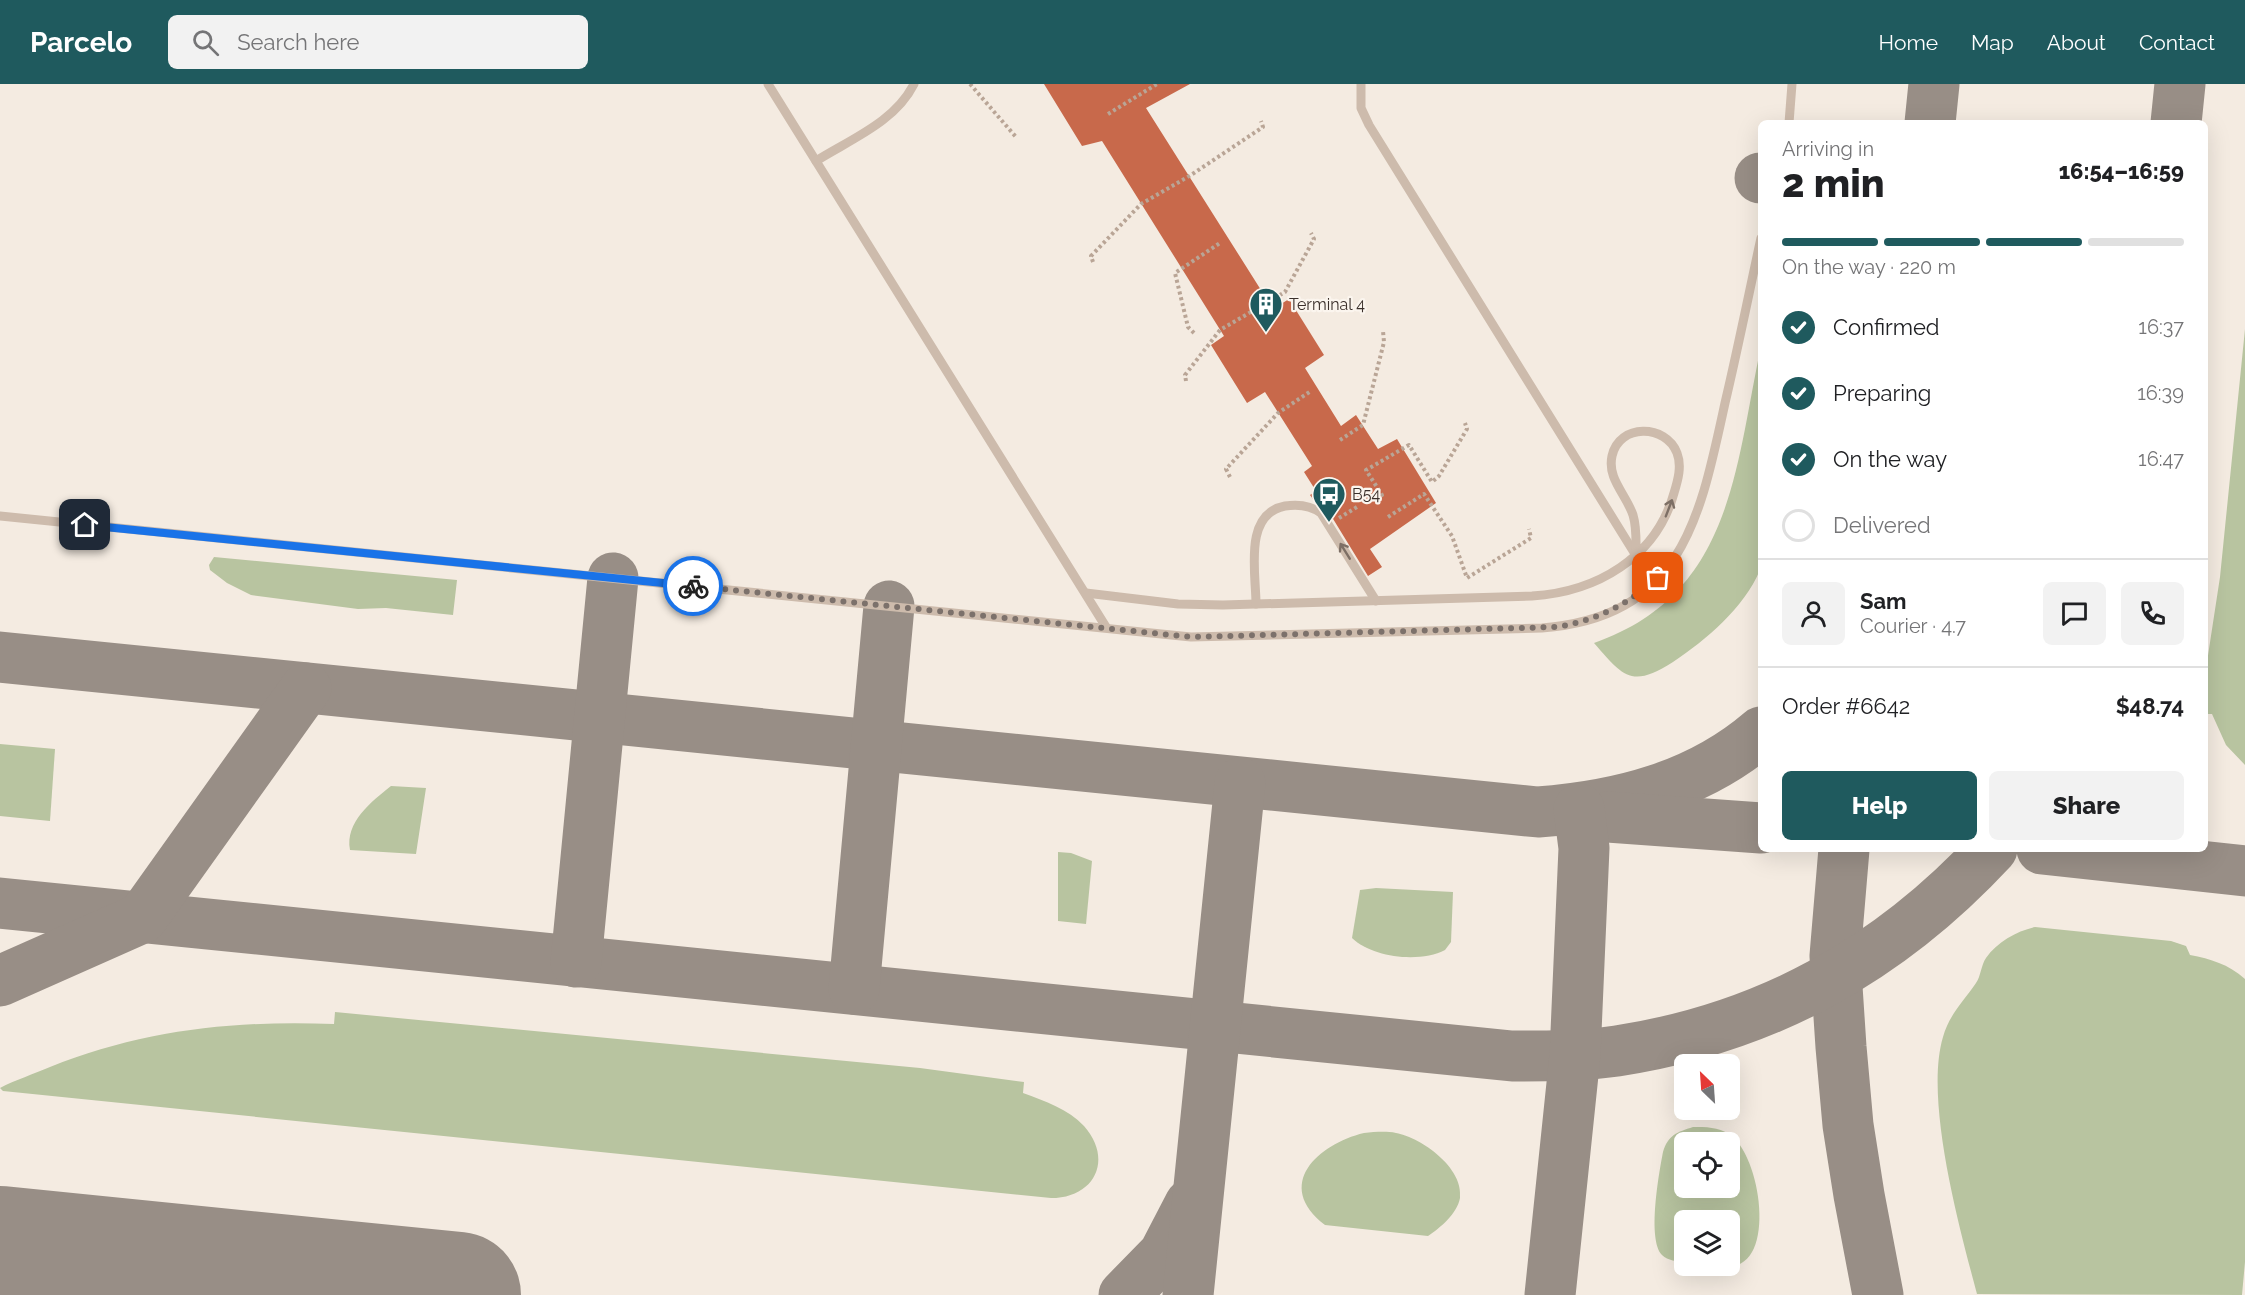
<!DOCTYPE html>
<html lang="en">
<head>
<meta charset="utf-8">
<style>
	body { margin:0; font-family:Raleway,sans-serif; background:#f2f2f2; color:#202124; height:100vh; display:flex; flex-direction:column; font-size:22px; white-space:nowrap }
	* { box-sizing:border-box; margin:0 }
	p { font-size:20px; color:#757577 }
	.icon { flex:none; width:33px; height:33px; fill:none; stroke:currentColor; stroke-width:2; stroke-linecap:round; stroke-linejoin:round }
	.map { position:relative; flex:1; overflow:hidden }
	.panel { position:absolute; left:1758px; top:36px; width:450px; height:732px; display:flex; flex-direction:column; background:#fff; border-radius:9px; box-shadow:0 6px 24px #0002 }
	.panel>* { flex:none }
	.needle { width:39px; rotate:335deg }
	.fabs { position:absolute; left:1674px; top:970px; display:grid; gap:12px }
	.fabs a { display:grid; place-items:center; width:66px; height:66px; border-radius:9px; background:#fff; box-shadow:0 6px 24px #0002; font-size:30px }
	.pin { position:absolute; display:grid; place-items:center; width:51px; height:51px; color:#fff; margin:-26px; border-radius:12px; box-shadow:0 3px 9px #0006 }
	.courier { position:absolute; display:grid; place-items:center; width:60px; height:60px; margin:-30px; border:4px solid #1a73e8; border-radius:50%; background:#fff; color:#222; box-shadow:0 2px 8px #0007 }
	.overview em { font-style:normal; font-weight:800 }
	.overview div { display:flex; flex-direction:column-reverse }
	.overview { display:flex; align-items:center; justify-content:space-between; height:102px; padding:0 24px }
	h1 { font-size:39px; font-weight:800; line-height:45px }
	.bar { display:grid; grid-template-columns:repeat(4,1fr); gap:9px 6px; align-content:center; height:72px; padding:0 24px }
	.bar i { height:8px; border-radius:4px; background:#e0e0e0 }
	.bar .on { background:#1f5a5e }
	.bar p { grid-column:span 4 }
	.line { display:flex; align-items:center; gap:15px; padding:0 24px; border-top:2px solid #e0e0e0 }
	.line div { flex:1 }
	.round { display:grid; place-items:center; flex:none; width:63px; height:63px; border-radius:9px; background:#f2f2f2 }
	ol { padding:0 24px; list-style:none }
	li { display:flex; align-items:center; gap:18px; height:66px }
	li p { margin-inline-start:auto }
	li .icon { padding:6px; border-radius:50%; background:#1f5a5e; color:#fff; stroke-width:4 }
	li:last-child { color:#757577 }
	li i { width:33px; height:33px; border:3px solid #e0e0e0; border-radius:50% }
	.button { display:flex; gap:12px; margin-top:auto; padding:12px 24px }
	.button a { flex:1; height:69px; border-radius:9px; background:#1f5a5e; color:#fff; font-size:24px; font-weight:800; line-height:69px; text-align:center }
	.button a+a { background:#f2f2f2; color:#202124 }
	header { display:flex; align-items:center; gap:36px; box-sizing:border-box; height:84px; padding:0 30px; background:#1f5a5e; color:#fff }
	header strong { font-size:28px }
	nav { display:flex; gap:33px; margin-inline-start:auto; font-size:21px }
	.search { width:420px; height:54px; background:#f2f2f2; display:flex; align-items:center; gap:15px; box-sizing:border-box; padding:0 21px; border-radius:9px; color:#757577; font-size:22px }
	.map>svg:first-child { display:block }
	.green { fill:#b8c4a0; fill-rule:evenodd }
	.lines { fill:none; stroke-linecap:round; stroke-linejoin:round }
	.taxiway { stroke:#988e86; stroke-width:51 }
	.runway { stroke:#988e86; stroke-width:126 }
	.building { fill:#c8694b }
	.path { stroke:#b9a596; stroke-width:4; stroke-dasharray:3 3; stroke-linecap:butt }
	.lane { stroke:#cdbbac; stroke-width:9 }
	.oneway { stroke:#7d6f65 }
	.done { stroke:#7c716b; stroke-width:6; stroke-dasharray:0 10.8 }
	.route { stroke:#1a73e8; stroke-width:8 }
	.labels { text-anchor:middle; stroke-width:4.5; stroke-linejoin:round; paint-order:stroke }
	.poi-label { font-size:16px; fill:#3b302b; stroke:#fbf5ee; text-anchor:start }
</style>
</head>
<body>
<header>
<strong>Parcelo</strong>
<div class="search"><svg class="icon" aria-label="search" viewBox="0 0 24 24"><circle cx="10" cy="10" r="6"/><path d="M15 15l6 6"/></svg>Search here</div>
<nav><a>Home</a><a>Map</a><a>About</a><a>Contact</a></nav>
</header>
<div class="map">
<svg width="2245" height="1211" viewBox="0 0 2245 1211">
	<rect width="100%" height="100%" fill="#f4ebe1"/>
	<g class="green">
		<path d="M2245 245V681L2226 661 2212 630H2205V591L2220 493Z"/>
		<path d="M1761 262C1761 318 1761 375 1761 431 1761 447 1766 472 1760 486 1744 524 1706 556 1673 578 1631 605 1623 592 1594 559 1732 511 1735 385 1761 262Z"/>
		<path d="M214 473 457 496 453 531 386 524 358 525 251 511 227 499 210 486 209 481Z"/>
		<path d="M0 660 55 665 50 737 0 732Z"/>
		<path d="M391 702 426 704 416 770 350 766C345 738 371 718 391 702Z"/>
		<path d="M1058 768 1071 769 1092 777 1086 840 1058 837Z"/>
		<path d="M1376 804 1453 808 1451 858 1445 866C1420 879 1373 874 1352 854L1360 806Z"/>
		<path d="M2035 843 2171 857 2186 862 2190 871C2211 875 2228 880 2245 895V1178L2242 1211 1977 1210C1960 1146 1924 1016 1943 953 1949 931 1963 918 1976 899 1981 892 1981 881 1986 874 1997 858 2017 847 2035 843Z"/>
		<path d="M335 928 920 984 1024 998 1023 1009C1045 1017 1068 1025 1084 1042 1114 1076 1094 1114 1051 1114L3 1007 0 1004C15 996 34 990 50 983 142 946 235 936 334 940Z"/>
		<path d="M1693 1043C1706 1043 1718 1043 1729 1050 1762 1071 1778 1187 1726 1182H1730V1137H1684V1178C1677 1177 1668 1177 1662 1171 1647 1155 1659 1089 1663 1068 1668 1051 1677 1048 1693 1043ZM1684 1059H1730V1104H1684Z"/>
		<path d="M1364 1049C1375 1048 1386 1047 1396 1049 1422 1054 1464 1084 1460 1114 1457 1130 1440 1144 1428 1152L1325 1141C1273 1101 1318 1060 1364 1049Z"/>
	</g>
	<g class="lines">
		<g class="taxiway">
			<path d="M1930 39 1934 0"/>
			<path d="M2176 39 2180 0"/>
			<path d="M1760 94H1761"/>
			<path d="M0 573 1538 728C1619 722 1698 702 1761 648"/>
			<path d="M1608 733 1761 744"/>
			<path d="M1844 765 1835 872 1841 963 1848 1041 1859 1111 1878 1211"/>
			<path d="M2042 765 2245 787"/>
			<path d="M0 819 1512 972C1547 972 1582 972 1617 967 1767 944 1889 876 1992 765"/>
			<path d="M576 878 613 494"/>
			<path d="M0 897 142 834 306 604"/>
			<path d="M854 905 889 522"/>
			<path d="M1124 1211 1164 1170 1190 1120"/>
			<path d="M1188 1211 1240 699"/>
			<path d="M1550 1211 1575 971 1584 764 1579 725"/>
		</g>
		<path class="runway" d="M0 1165 458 1211"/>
	</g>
	<path class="building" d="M1044 0H1190L1146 24 1273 225 1289 215 1324 271 1305 284 1341 342 1356 331 1378 365 1397 355 1436 419 1370 465 1382 483 1368 492 1327 425 1315 418 1310 411 1316 407 1304 388 1312 382 1265 308 1247 319 1211 261 1224 252 1102 57 1082 62Z"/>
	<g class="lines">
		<g class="path">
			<path d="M970 0 1016 53"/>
			<path d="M1108 30 1157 0"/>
			<path d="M1093 178 1091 172 1141 120 1191 91 1263 43 1261 37"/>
			<path d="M1194 249 1188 243 1175 189 1220 159"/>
			<path d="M1186 297 1185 291 1220 246 1285 208 1314 155 1311 149"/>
			<path d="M1340 356 1363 341 1384 258 1383 247"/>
			<path d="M1230 393 1226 385 1278 329 1311 307"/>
			<path d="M1376 415 1382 411 1366 386 1409 361 1432 398 1439 392 1467 345 1465 339"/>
			<path d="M1388 433 1424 410 1452 452 1467 494 1531 454 1529 445"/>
			<path d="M1339 434 1357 423"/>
		</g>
		<g class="lane">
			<path d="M768 0 1106 543"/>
			<path d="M1361 0V24L1369 41 1635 470"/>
			<path d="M1789 39 1792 0"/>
			<path d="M816 77C851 55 895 38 914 0"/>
			<path d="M0 432 1191 553 1542 544C1682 533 1700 434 1725 319 1738 264 1749 209 1761 154"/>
			<path d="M1086 509 1178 520 1223 521 1532 512C1596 508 1656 474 1674 409 1678 396 1682 382 1677 369 1666 340 1619 339 1612 372 1607 395 1626 410 1633 431 1637 444 1636 459 1636 472"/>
			<path d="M1256 520C1256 489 1243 430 1285 422 1298 420 1310 421 1321 429L1376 517"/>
		</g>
	</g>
	<defs><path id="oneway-shaft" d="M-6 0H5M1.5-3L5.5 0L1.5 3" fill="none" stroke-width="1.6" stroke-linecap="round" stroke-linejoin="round" transform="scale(1.5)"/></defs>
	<g class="oneway">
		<use href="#oneway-shaft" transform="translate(1669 424) rotate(-69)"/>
		<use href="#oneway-shaft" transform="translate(1345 467) rotate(-122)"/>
	</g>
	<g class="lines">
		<path class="done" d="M693 502 1191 553 1556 543C1596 537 1628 520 1658 494"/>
		<path class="route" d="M85 441 693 502"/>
	</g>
	<defs>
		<symbol id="building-pin" viewBox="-11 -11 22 30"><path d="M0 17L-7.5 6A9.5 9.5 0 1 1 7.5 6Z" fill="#1f5a5e" stroke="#fbf5ee"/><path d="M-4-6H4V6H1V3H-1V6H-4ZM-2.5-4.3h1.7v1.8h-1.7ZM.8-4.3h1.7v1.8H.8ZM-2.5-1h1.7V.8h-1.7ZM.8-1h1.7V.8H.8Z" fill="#fff"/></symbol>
		<symbol id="bus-pin" viewBox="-11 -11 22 30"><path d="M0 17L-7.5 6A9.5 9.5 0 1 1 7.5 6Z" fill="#1f5a5e" stroke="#fbf5ee"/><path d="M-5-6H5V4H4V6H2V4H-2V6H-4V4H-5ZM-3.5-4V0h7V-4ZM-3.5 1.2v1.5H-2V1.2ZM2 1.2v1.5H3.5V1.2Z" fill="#fff"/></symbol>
	</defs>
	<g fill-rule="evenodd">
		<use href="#building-pin" x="1247" y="201" width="38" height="52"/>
		<use href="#bus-pin" x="1310" y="391" width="38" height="52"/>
	</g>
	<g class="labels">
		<g class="poi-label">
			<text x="1289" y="226">Terminal 4</text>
			<text x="1352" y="416">B54</text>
		</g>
	</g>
</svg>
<div class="fabs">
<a><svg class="needle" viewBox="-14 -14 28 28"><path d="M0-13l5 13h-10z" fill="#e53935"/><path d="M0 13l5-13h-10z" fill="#757577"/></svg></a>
<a><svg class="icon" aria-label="locate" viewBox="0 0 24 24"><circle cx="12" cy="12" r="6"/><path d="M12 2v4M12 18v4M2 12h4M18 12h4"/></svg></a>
<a><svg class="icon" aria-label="layers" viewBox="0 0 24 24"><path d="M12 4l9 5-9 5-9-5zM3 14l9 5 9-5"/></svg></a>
</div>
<div class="pin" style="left:1658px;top:494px;background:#ea580c"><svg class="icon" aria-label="bag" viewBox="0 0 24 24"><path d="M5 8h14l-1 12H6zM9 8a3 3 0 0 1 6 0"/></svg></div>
<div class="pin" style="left:85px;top:441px;background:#1f2937"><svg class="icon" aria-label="home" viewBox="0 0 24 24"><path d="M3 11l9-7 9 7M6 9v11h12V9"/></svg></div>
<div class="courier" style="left:693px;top:502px"><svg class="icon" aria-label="bike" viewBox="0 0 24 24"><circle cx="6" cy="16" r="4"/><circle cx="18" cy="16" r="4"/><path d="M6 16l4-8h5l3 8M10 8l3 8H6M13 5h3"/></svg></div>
<section class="panel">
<div class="overview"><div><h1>2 min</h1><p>Arriving in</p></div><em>16:54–16:59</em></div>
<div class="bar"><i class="on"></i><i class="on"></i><i class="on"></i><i></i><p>On the way · 220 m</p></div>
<ol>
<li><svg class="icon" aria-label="check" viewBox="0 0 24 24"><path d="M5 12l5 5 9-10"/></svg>Confirmed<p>16:37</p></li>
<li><svg class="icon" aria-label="check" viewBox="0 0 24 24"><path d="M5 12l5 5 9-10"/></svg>Preparing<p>16:39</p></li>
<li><svg class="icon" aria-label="check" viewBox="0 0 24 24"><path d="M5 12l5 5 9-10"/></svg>On the way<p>16:47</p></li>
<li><i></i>Delivered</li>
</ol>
<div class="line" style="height:108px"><a class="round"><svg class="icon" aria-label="person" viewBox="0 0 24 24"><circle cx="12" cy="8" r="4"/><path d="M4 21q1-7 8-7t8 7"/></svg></a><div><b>Sam</b><p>Courier · 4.7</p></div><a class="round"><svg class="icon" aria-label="chat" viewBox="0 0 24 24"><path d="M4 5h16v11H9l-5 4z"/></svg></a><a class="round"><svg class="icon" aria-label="phone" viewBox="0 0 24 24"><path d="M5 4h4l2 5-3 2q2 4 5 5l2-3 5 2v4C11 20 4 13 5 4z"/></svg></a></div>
<div class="line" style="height:78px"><div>Order #6642</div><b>$48.74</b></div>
<div class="button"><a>Help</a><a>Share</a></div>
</section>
</div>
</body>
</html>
